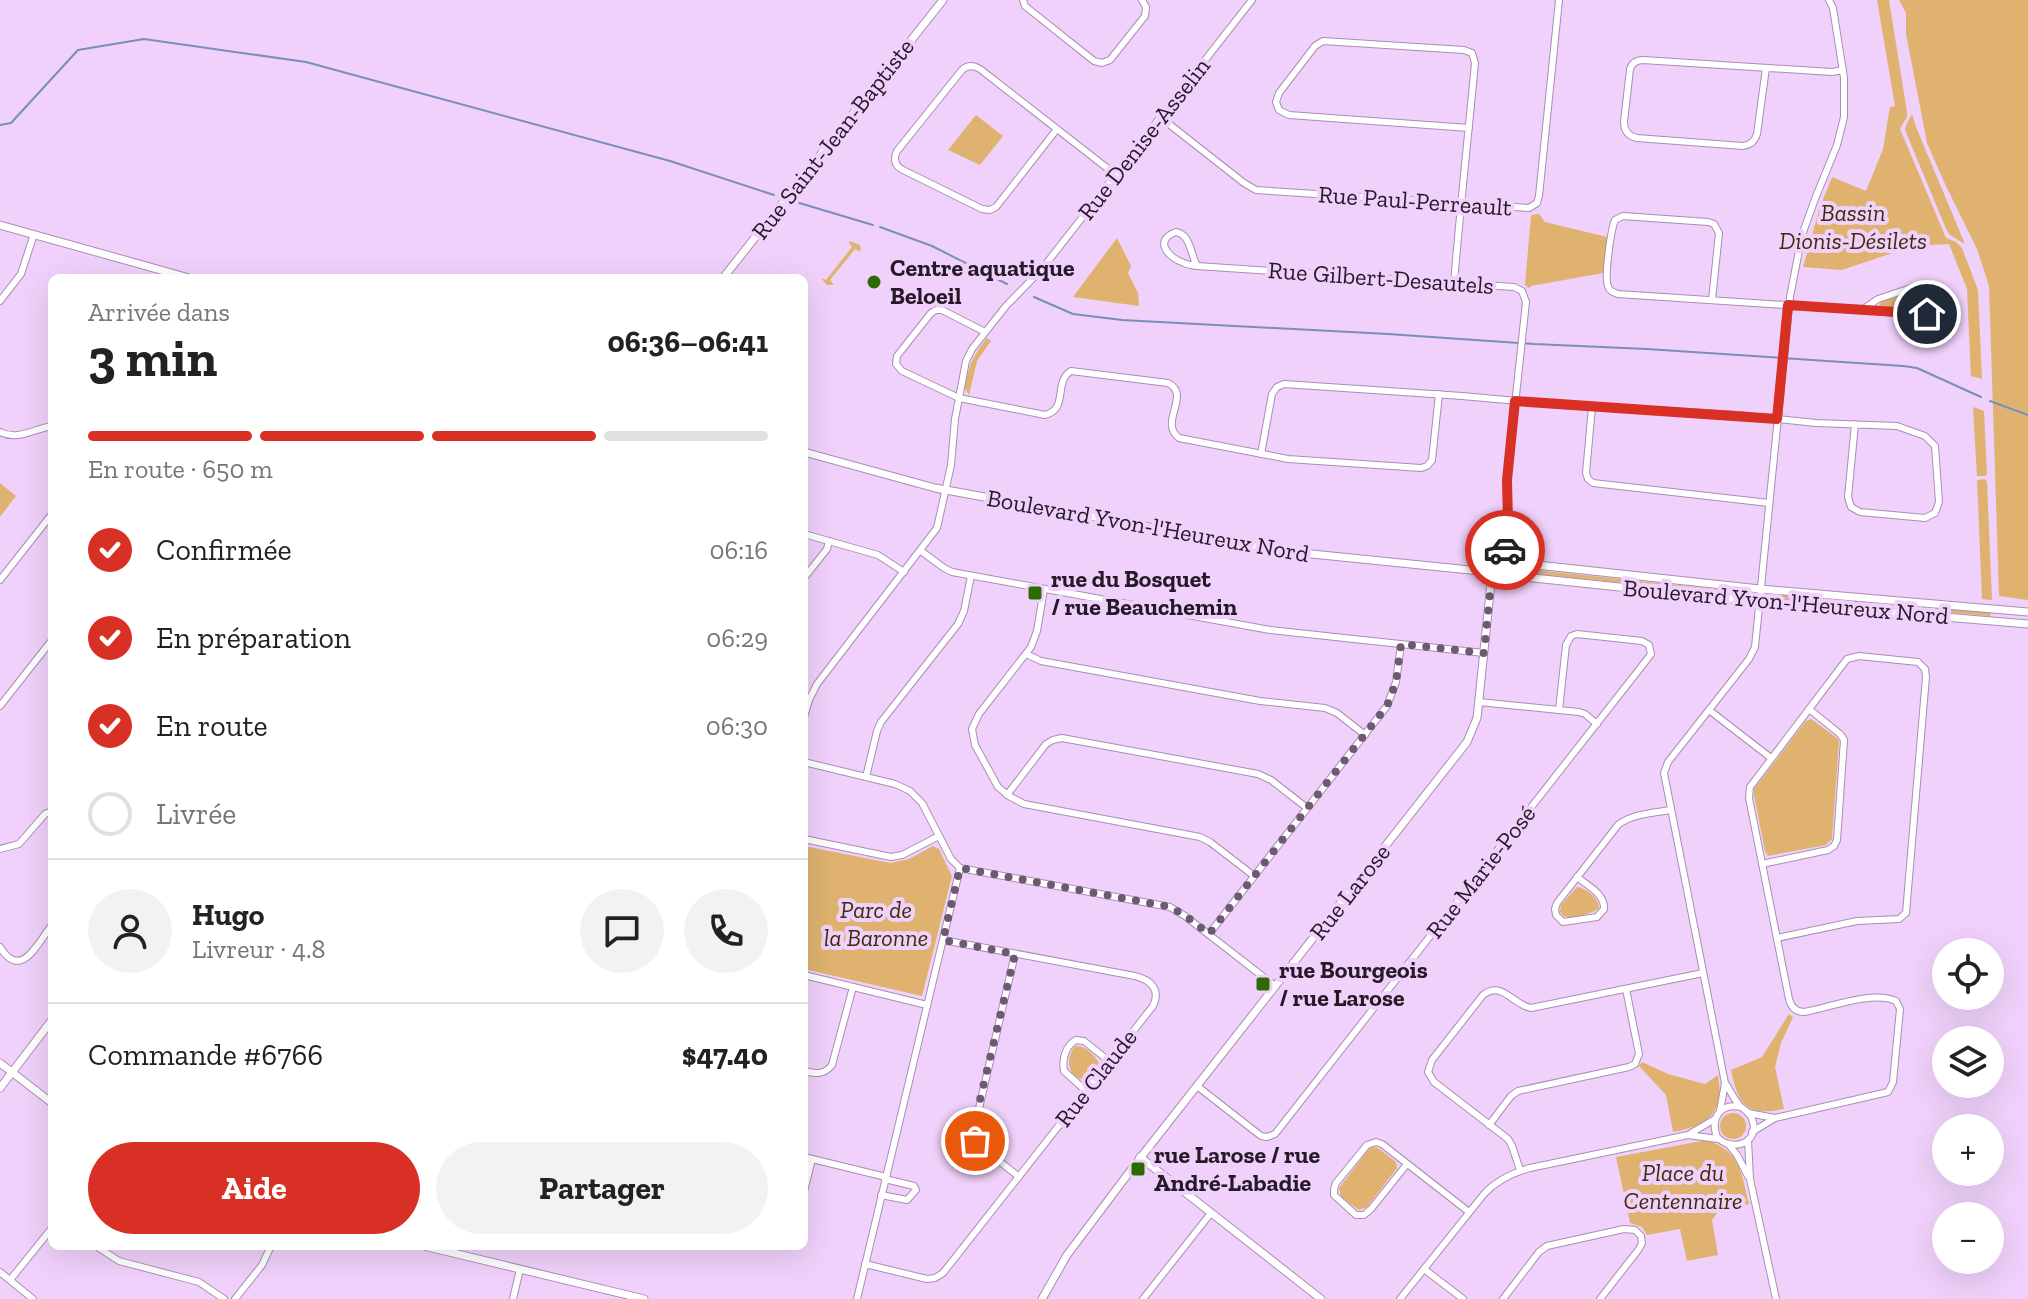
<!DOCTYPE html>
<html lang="fr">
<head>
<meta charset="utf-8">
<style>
	body { margin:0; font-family:"Zilla Slab",serif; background:#f2f2f2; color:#222; height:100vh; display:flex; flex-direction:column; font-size:30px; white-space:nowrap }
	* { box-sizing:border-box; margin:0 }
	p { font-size:26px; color:#767676 }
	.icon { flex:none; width:44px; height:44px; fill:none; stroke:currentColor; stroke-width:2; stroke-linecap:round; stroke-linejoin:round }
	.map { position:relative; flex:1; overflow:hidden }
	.sheet { position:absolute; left:48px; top:274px; width:760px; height:976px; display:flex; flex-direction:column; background:#fff; border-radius:12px; box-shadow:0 8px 32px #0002 }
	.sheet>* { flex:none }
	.buttons { position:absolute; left:1932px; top:938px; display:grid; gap:16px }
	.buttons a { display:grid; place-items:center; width:72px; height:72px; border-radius:50%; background:#fff; box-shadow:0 8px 32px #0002; font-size:40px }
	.pin { position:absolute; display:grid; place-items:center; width:68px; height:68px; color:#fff; margin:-34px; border:4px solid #fff; border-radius:50%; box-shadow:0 2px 8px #0007 }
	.courier { position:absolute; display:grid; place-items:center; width:80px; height:80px; margin:-40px; border:6px solid #d93025; border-radius:50%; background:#fff; color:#222; box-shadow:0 2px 10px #0007 }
	.summary em { font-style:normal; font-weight:700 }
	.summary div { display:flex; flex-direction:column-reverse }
	.summary { display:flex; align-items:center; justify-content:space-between; height:136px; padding:0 40px }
	h1 { font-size:52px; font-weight:700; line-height:60px }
	.bar { display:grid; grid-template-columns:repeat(4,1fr); gap:12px 8px; align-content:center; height:96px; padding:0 40px }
	.bar i { height:10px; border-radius:6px; background:#e0e0e0 }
	.bar .on { background:#d93025 }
	.bar p { grid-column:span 4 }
	.line { display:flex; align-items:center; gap:20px; padding:0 40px; border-top:2px solid #e0e0e0 }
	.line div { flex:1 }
	.round { display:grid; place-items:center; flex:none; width:84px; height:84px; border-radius:42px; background:#f2f2f2 }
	ol { padding:0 40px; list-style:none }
	li { display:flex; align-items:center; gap:24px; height:88px }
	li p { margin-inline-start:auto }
	li .icon { padding:8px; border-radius:50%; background:#d93025; color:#fff; stroke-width:4 }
	li:last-child { color:#767676 }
	li i { width:44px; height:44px; border:4px solid #e0e0e0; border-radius:50% }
	.primary-button { display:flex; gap:16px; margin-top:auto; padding:16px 40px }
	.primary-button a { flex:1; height:92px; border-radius:48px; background:#d93025; color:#fff; font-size:32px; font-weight:700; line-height:92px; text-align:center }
	.primary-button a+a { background:#f2f2f2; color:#222 }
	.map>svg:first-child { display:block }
	.green { fill:#dfb36f }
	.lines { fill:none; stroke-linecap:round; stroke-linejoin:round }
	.stream { stroke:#788fba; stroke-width:2 }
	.minor-casing { stroke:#aa8db4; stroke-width:8 }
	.tertiary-casing { stroke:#aa8db4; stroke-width:9 }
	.minor { stroke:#fff; stroke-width:6 }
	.tertiary { stroke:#fff; stroke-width:7 }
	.done { stroke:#6c5972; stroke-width:8; stroke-dasharray:0 14.4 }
	.route { stroke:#d93025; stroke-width:10 }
	.poi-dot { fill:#2b6b00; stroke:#f0d1fb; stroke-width:3 }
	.labels { text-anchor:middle; stroke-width:8; stroke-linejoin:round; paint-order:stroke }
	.street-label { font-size:24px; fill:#251928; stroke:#f0d1fb }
	.park-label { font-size:24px; font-style:italic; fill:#402c0a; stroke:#f0d1fb }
	.poi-label { font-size:24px; font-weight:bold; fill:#251928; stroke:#f0d1fb; text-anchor:start }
</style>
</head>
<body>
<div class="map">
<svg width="2028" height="1299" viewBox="0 0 2028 1299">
	<rect width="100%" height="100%" fill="#f0d1fb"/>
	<g class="green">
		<path d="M1877 0H1889L1907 112V117L1900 129 1946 238 1956 242 1962 248 1978 290 1982 379 1971 376 1967 289 1949 244 1913 246 1842 270 1803 267 1820 207 1832 177 1866 191 1883 149 1890 107 1895 106Z"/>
		<path d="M1899 0H2028V600L1999 596 1989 286 1977 249 1945 184 1927 143 1906 34V13Z"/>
		<path d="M1912 114 1916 127 1965 244 1950 235 1947 231 1905 130 1906 125Z"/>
		<path d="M976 115 1003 136 980 165 948 150Z"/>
		<path d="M1539 214 1545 222 1607 237 1603 273 1531 286 1529 288 1525 285 1531 215Z"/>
		<path d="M1117 238 1131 266 1128 273 1138 293 1139 306 1073 297Z"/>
		<path d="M850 241 860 245 861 250 859 251 855 249 830 280 834 285H827L821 278 826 280 852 247 849 243Z"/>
		<path d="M1917 290 1920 292 1926 307 1922 311 1882 308 1879 305 1881 302Z"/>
		<path d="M987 338 991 341 977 361 969 395 965 389C968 366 973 356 987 338Z"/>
		<path d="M1973 407 1984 411 1987 474 1985 476H1977Z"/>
		<path d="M1985 479 1987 482 1992 600 1982 599 1977 480Z"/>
		<path d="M0 483 16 496 0 517Z"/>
		<path d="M1517 568 1742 592V595L1516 572Z"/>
		<path d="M1777 594 1961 609 1991 613 1990 616 1777 598Z"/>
		<path d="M1811 719 1837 738 1839 742 1832 839 1826 845 1768 856 1765 851 1754 795V789L1806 721Z"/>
		<path d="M804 846 890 863 909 859 933 846 939 849 952 876 922 996 804 969Z"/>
		<path d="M1577 887C1586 888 1599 898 1599 908 1594 913 1571 920 1564 916 1562 915 1562 913 1560 912L1561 905Z"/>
		<path d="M1789 1014 1793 1017 1781 1043 1775 1067 1784 1109C1746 1117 1738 1104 1731 1070L1762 1057Z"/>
		<path d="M1075 1046C1086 1045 1094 1055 1099 1063L1085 1080C1067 1077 1065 1059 1075 1046Z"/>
		<path d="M1642 1062 1668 1074 1705 1084 1718 1075C1725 1114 1708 1125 1673 1132L1666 1095 1639 1066Z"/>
		<circle cx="1733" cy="1126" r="13"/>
		<path d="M1707 1140C1741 1152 1741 1172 1749 1204L1720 1209 1712 1220 1718 1255 1687 1261 1680 1229 1647 1235 1642 1227 1630 1223 1616 1157Z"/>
		<path d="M1374 1147 1378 1148 1396 1162 1397 1168 1367 1207 1359 1210 1341 1197 1339 1188 1369 1149Z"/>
	</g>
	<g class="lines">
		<g class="stream">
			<path d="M0 125 11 123 78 50 144 39 306 62 670 161 774 195"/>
			<path d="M796 202 873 225"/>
			<path d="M880 227 932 246 1007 284"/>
			<path d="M1034 297 1073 314 1122 320 1388 334 1534 344 1647 349 1903 366 1917 368 1981 397"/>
			<path d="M1990 401 2028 415"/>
		</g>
		<defs>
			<g id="minor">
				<path d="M1023 0 1025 6 1030 10 1094 61 1102 63 1110 60 1145 16 1146 7 1142 0"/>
				<path d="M1766 68 1757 134C1755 141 1751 145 1743 146L1637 138C1628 136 1624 131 1624 122L1630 69C1632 63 1636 60 1643 60L1832 72 1843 70"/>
				<path d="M1160 117 1244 183 1256 190 1529 208 1537 203 1539 196 1559 0"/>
				<path d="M1057 129 996 207 990 210 982 209 903 170C895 166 893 159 897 151L962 70C967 65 973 65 980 69L1116 175"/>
				<path d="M1176 232C1191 235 1190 253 1197 266 1193 265 1187 265 1184 263 1168 258 1153 240 1176 232Z"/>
				<path d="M1197 266 1514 287 1522 291 1526 302 1507 480 1508 523 1505 550 1497 568"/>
				<path d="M1454 283C1460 210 1468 137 1475 63L1472 53 1464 50 1323 41 1315 46 1279 93 1276 102 1279 110 1289 115 1469 128"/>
				<path d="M1712 300 1719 233 1714 224 1708 222 1623 216 1615 220C1611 229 1604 278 1608 286 1610 292 1613 292 1618 294L1922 314 1928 313 1930 308 1924 290 1917 286 1878 299 1862 310"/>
				<path d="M0 301 21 274 34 234"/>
				<path d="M985 332 942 310H936L931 313 897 356 896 364 902 371 959 398 1045 415C1069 409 1053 382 1071 371L1168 383C1192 395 1158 422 1179 438L1288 459 1421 468 1427 466 1432 460 1439 394"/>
				<path d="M1592 407 1586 473 1588 479 1593 483 1769 503"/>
				<path d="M0 432C17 441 34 429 52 426"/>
				<path d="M1261 454 1272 394 1277 387 1284 384 1462 396 1561 405 1739 415 1816 423 1897 426 1925 436 1935 446 1939 502 1935 513 1925 518 1860 512 1851 507 1848 497 1855 424"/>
				<path d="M804 534 878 555 904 572"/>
				<path d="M921 551 944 568 952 572 1270 630 1484 653"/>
				<path d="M804 578 827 549 829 541"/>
				<path d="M0 580 52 514"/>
				<path d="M1044 589 1037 631 1031 647 979 714 972 729 975 745 998 787 1009 796 1024 804 1200 837 1210 842 1254 876"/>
				<path d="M1026 654 1041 661 1260 701 1325 708 1337 713 1365 735"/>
				<path d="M1479 702 1579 712 1585 714 1597 724"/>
				<path d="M0 706 52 640"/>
				<path d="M1709 710 1771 758"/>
				<path d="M804 717 809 700 817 684 937 528 951 465 955 419 966 361 972 349 1006 306 1042 269 1252 0"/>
				<path d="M804 762 895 784 910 791 922 803 951 859 960 868 1170 907 1185 916 1275 986"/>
				<path d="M866 777 877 731 881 722 958 624 964 611 971 576"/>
				<path d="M1007 795 1046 744 1053 740 1062 738 1258 774 1271 780 1307 808"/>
				<path d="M804 839 891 857 902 855 939 836"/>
				<path d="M0 849 19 844 45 814 52 811"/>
				<path d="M1762 864 1828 850 1834 846 1837 840 1844 740 1840 734 1809 709"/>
				<path d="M1577 877C1588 886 1605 894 1604 909L1597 917 1563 922 1556 915 1555 909 1557 903 1618 825C1631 814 1654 813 1670 810"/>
				<path d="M1209 934 1387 706 1396 682 1401 644"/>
				<path d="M0 947C21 981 37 944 52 925"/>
				<path d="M1015 954 973 1134 978 1144 1019 1177"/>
				<path d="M804 975 927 1005"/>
				<path d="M804 1071C816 1074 824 1075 832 1065L853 987"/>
				<path d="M1725 1083C1730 1090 1734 1099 1739 1105 1744 1110 1750 1112 1752 1119 1761 1143 1732 1153 1717 1137 1710 1118 1720 1103 1741 1107"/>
				<path d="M1197 1086 1261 1136 1267 1137 1275 1134 1645 662 1651 654 1649 645 1642 641 1577 634 1571 636 1566 645 1559 710"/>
				<path d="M1086 1091 1064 1071C1062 1060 1065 1046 1076 1040L1084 1041 1109 1061"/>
				<path d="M1720 1111 1725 1083 1664 773 1668 762 1749 659 1755 647 1790 297 1802 235 1815 199 1837 145 1844 117V78L1833 8 1829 0"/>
				<path d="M1748 1113 1775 1118"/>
				<path d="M1489 1125 1511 1096 1518 1091 1629 1067 1635 1064 1639 1054 1626 989"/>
				<path d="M1752 1132 1775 1118 1888 1092 1893 1082 1900 1009 1896 1001C1873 990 1828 1008 1804 1012 1796 1012 1791 1007 1789 999L1749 798 1750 787 1847 659 1859 656 1918 662 1925 669 1926 677 1906 913 1899 919 1857 921 1777 938"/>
				<path d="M1691 1133 1715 1119"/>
				<path d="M1748 1140 1750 1179 1776 1299"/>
				<path d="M1729 1145 1737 1155 1748 1176"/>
				<path d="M804 1157 886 1177"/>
				<path d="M1407 1164 1371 1209 1364 1215H1356L1334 1195V1189L1336 1183 1367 1145 1376 1142 1382 1144 1469 1212"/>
				<path d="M1520 1170 1512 1146 1508 1139 1434 1082 1428 1072 1432 1060 1483 995C1502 980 1513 1005 1531 1008L1703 973"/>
				<path d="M804 1191 812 1159"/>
				<path d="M881 1195 907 1200 916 1190 914 1186 885 1179"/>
				<path d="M96 1246 119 1261 199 1282 224 1299"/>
				<path d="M865 1264 927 1279 935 1278 943 1273 1153 1006C1161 990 1151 980 1135 976L943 940"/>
				<path d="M1424 1269 1463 1299"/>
				<path d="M0 1272 33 1299"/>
				<path d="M10 1280 52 1228"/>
				<path d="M235 1299 262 1265 271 1246"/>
				<path d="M513 1299 520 1269"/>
				<path d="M857 1299 960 868"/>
				<path d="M1143 1299 1211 1213"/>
				<path d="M1400 1299 1484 1194C1497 1180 1512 1173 1530 1168L1688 1135 1718 1139"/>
				<path d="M1503 1299 1539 1252 1547 1246 1624 1229 1635 1230 1641 1236 1642 1243 1639 1249 1600 1299"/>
			</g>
			<g id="tertiary">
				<path d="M0 225 189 278"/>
				<path d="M723 278 943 0"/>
				<path d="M804 452 935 488 1282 551 1480 571 1518 563 1760 589 2028 612"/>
				<path d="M1499 569 1515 576 1743 600 2028 624"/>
				<path d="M0 1063 52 1103"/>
				<path d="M0 1088 52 1020"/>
				<path d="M1140 1157 1321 1299"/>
				<path d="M424 1246 644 1299"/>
				<path d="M1042 1299 1067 1255 1134 1166 1467 742 1477 718 1491 583 1497 568"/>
			</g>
		</defs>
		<use href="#minor" class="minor-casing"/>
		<use href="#tertiary" class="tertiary-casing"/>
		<use href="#minor" class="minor"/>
		<use href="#tertiary" class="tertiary"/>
	</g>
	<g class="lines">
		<path class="done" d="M975 1141 973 1129 1015 954 943 940 960 868 1165 906 1182 913 1209 934 1387 706 1396 682 1401 644 1484 653 1491 583 1505 550"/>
		<path class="route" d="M1505 550 1508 523 1507 480 1515 401 1777 419 1788 305 1927 314"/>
	</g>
	<g class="poi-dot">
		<circle cx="874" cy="282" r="8"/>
		<rect x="1027" y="585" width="16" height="16" rx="4"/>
		<rect x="1255" y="976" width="16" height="16" rx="4"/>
		<rect x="1130" y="1161" width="16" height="16" rx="4"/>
	</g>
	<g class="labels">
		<g class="street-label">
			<text transform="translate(833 139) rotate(-52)" y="8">Rue Saint-Jean-Baptiste</text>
			<text transform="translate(1144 139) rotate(-52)" y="8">Rue Denise-Asselin</text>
			<text transform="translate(1415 201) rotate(4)" y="8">Rue Paul-Perreault</text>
			<text transform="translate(1381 278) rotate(4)" y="8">Rue Gilbert-Desautels</text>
			<text transform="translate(1148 526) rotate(10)" y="8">Boulevard Yvon-l'Heureux Nord</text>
			<text transform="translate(1786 602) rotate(5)" y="8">Boulevard Yvon-l'Heureux Nord</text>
			<text transform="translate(1481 872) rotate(-52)" y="8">Rue Marie-Posé</text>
			<text transform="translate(1350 892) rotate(-52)" y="8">Rue Larose</text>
			<text transform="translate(1096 1078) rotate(-52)" y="8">Rue Claude</text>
		</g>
		<g class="park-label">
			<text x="1853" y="221">Bassin<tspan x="1853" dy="28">Dionis-Désilets</tspan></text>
			<text x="876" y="918">Parc de<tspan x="876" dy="28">la Baronne</tspan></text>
			<text x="1683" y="1181">Place du<tspan x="1683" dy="28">Centennaire</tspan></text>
		</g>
		<g class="poi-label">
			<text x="890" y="276">Centre aquatique<tspan x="890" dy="28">Beloeil</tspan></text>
			<text x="1051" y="587">rue du Bosquet<tspan x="1051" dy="28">/ rue Beauchemin</tspan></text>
			<text x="1279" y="978">rue Bourgeois<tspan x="1279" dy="28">/ rue Larose</tspan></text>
			<text x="1154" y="1163">rue Larose / rue<tspan x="1154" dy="28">André-Labadie</tspan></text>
		</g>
	</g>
</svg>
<div class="buttons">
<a><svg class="icon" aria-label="locate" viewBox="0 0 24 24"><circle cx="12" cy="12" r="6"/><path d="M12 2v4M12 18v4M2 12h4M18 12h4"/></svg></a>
<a><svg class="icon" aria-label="layers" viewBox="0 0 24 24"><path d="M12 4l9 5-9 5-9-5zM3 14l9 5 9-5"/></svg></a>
<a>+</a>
<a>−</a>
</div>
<div class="pin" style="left:975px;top:1141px;background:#ea580c"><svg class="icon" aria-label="bag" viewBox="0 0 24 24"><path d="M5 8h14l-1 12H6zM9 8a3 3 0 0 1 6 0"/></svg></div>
<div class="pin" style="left:1927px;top:314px;background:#1f2937"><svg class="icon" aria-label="home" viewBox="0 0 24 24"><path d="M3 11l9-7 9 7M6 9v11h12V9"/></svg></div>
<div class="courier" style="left:1505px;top:550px"><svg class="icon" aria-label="car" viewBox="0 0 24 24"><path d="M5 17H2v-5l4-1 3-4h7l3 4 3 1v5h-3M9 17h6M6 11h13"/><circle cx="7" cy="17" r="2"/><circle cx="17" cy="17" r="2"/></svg></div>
<section class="sheet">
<div class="summary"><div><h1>3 min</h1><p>Arrivée dans</p></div><em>06:36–06:41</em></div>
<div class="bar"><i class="on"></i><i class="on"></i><i class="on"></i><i></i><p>En route · 650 m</p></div>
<ol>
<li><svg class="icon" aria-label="check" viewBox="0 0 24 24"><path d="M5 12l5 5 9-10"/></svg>Confirmée<p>06:16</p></li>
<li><svg class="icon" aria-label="check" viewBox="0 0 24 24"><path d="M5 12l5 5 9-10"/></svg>En préparation<p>06:29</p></li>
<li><svg class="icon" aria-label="check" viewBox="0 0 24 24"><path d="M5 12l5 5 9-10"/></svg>En route<p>06:30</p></li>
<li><i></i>Livrée</li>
</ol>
<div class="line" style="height:144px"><a class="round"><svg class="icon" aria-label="person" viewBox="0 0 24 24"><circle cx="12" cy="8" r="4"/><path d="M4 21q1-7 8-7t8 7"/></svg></a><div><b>Hugo</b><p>Livreur · 4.8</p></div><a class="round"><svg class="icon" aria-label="chat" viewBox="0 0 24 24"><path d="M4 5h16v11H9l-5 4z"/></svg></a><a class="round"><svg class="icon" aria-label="phone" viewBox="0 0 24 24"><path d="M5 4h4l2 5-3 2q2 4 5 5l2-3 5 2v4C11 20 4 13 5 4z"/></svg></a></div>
<div class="line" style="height:104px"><div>Commande #6766</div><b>$47.40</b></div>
<div class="primary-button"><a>Aide</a><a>Partager</a></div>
</section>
</div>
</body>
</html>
